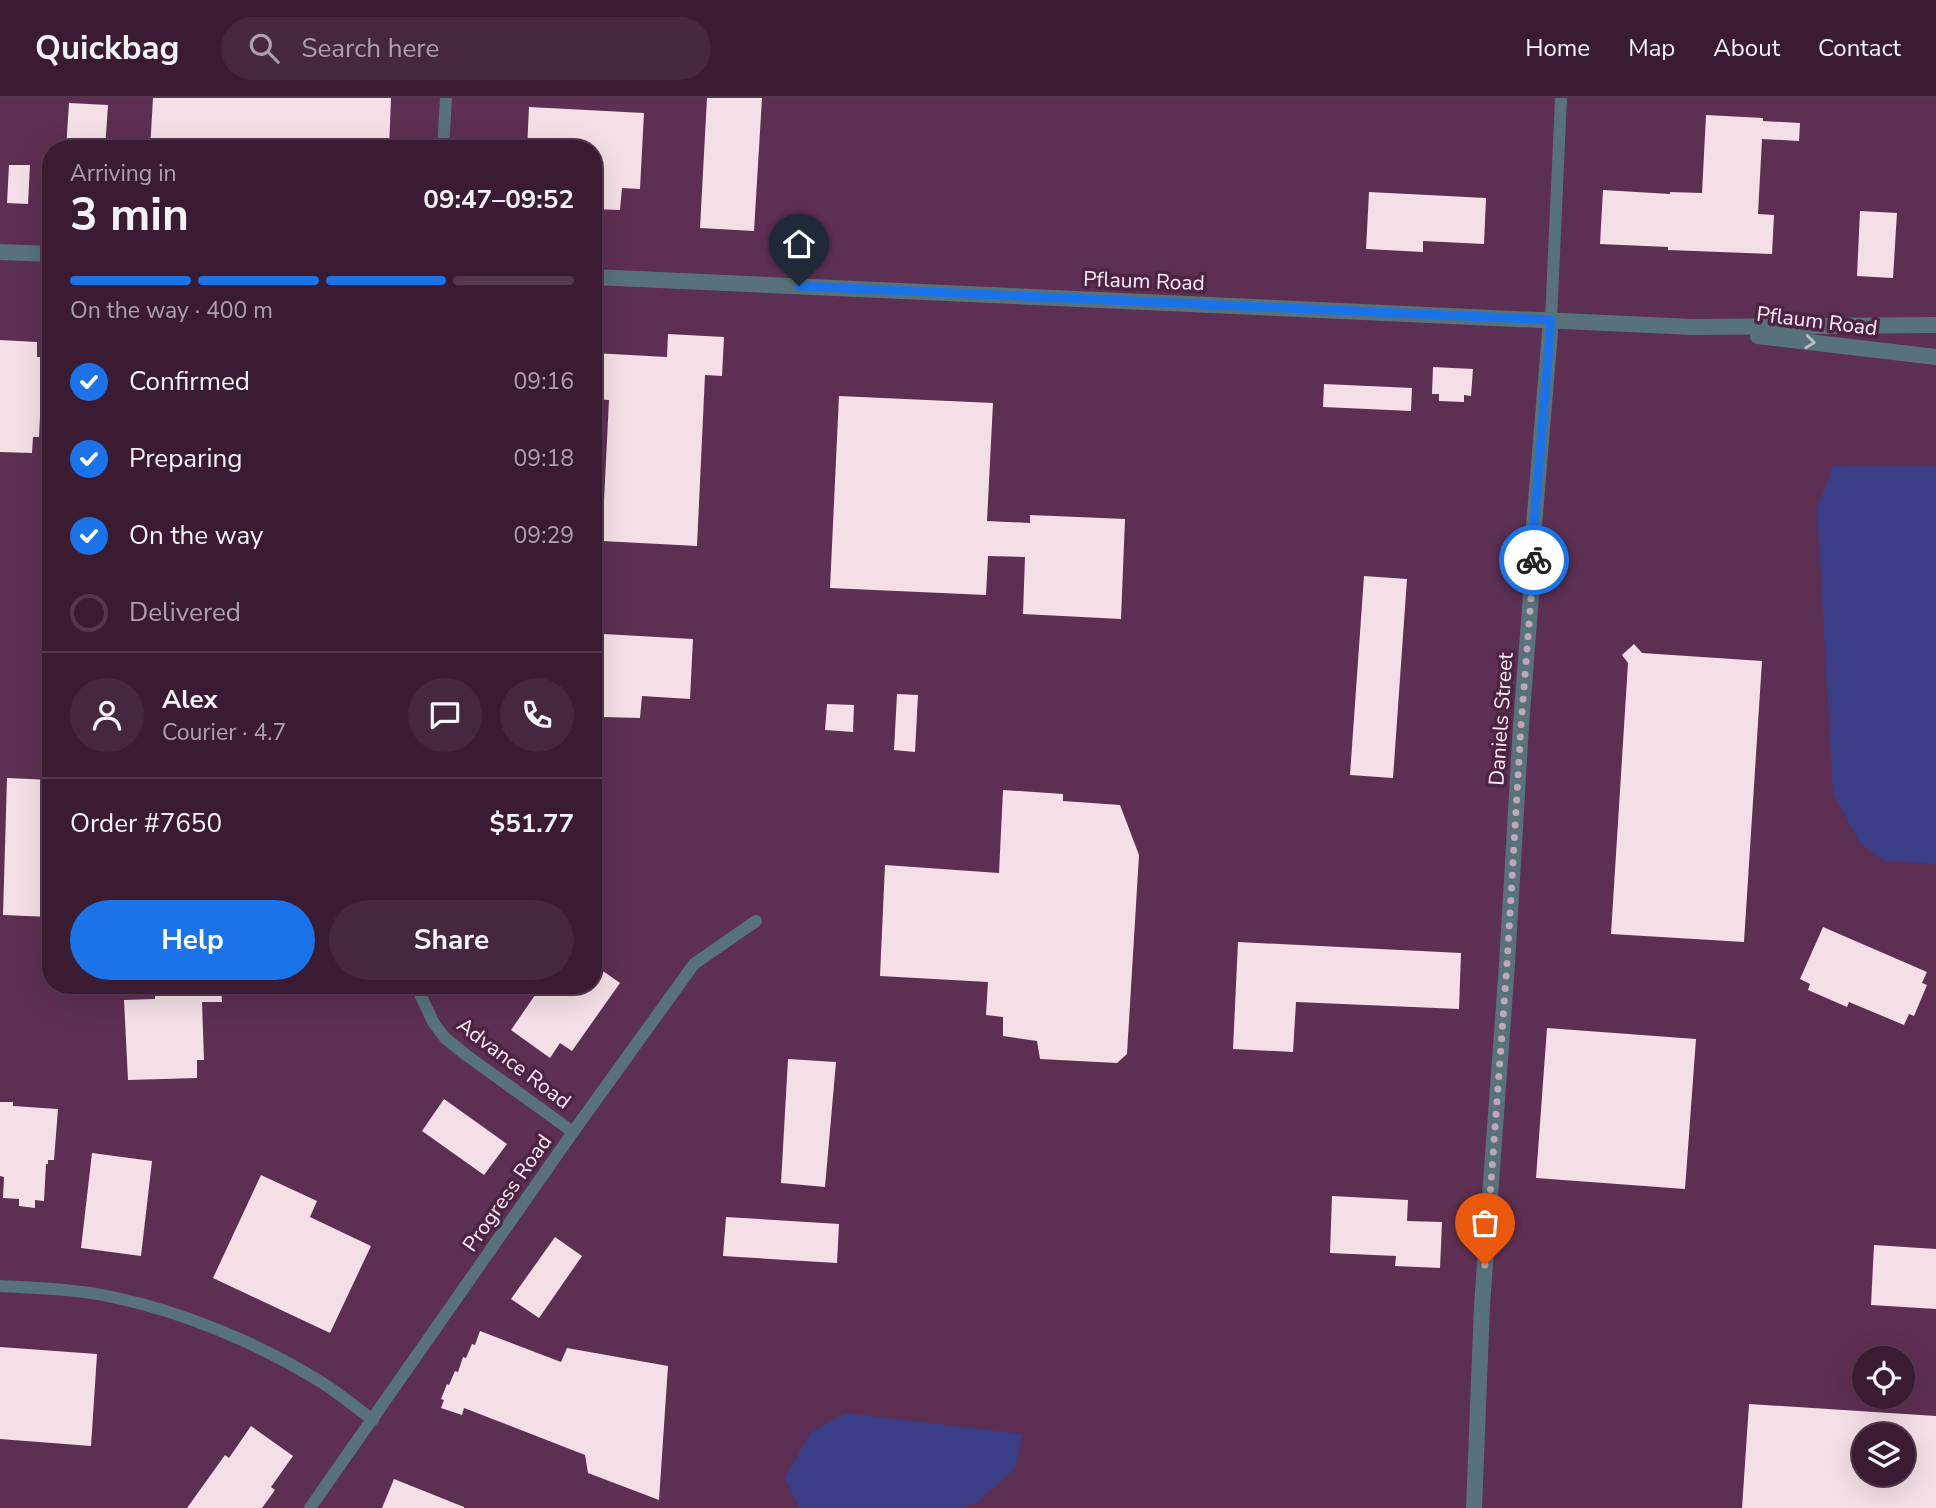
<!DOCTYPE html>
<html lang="en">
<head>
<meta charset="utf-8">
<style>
	body { margin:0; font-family:"Nunito Sans",sans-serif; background:#45283e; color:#f1f3f6; height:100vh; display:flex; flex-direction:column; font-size:26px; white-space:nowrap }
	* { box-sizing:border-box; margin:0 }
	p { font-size:23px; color:#aba1ac }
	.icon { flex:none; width:38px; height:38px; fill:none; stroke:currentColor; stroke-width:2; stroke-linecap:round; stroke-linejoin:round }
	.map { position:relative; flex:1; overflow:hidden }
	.details { position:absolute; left:42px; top:42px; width:560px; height:854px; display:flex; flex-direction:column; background:#3a1b32; border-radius:28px; box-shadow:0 7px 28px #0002,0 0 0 2px #54394d }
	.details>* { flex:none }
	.fabs { position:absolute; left:1852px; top:1248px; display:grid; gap:14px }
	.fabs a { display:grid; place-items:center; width:63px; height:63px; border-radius:50%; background:#3a1b32; box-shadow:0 7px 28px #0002,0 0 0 2px #54394d; font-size:35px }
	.pin { position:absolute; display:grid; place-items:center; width:60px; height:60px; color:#fff; margin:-72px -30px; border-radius:50% 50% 50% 0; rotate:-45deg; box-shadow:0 0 7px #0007 }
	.pin .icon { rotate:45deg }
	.courier { position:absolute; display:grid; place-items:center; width:70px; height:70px; margin:-35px; border:5px solid #1a73e8; border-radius:50%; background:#fff; color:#222; box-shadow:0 2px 9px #0007 }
	.overview em { font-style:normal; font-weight:700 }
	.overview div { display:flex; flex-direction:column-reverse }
	.overview { display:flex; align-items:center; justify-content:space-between; height:119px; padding:0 28px }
	h1 { font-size:46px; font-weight:700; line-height:52px }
	.bar { display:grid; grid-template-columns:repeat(4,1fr); gap:10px 7px; align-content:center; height:84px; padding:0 28px }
	.bar i { height:9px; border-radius:5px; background:#54394d }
	.bar .active { background:#1a73e8 }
	.bar p { grid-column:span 4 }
	.line { display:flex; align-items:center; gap:18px; padding:0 28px; border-top:2px solid #54394d }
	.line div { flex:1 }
	.round { display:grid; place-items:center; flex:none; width:74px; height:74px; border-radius:37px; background:#45283e }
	ol { padding:0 28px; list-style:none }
	li { display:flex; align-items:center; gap:21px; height:77px }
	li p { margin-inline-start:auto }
	li .icon { padding:7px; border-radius:50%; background:#1a73e8; color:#fff; stroke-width:4 }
	li:last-child { color:#aba1ac }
	li i { width:38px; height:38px; border:4px solid #54394d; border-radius:50% }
	.primary-button { display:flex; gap:14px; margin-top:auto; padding:14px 28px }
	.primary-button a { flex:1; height:80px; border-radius:42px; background:#1a73e8; color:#fff; font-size:28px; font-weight:700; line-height:80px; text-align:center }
	.primary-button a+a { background:#45283e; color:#f1f3f6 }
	header { display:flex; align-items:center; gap:42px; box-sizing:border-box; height:98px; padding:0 35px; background:#3a1b32; border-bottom:2px solid #54394d }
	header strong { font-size:33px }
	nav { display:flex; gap:38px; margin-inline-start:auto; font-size:24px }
	.search { width:490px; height:63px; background:#45283e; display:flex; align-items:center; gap:18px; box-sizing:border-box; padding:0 24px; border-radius:38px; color:#aba1ac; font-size:26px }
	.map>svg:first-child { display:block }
	.built { fill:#5d2f52; fill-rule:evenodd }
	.water { fill:#393e87 }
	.building { fill:#f3dfe5; fill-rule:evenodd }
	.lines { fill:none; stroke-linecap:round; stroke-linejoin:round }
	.minor { stroke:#57727a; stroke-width:12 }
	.tertiary { stroke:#57727a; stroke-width:16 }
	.oneway { stroke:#bbbcc6 }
	.done { stroke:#bfa7b9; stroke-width:7; stroke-dasharray:0 12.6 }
	.route { stroke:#1a73e8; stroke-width:9 }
	.labels { text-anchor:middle; stroke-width:7; stroke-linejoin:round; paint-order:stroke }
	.street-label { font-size:21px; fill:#fdedf8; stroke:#4d2443 }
</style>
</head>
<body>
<header>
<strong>Quickbag</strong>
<div class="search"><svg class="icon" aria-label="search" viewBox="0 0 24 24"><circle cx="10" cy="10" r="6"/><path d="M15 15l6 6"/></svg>Search here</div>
<nav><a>Home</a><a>Map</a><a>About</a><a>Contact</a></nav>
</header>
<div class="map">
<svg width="1936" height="1410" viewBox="0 0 1936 1410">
	<rect width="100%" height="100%" fill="#4d2443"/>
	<path class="built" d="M0 0H1936V1410H0ZM51 51H593V887H51ZM1864 1260H1902V1298H1864ZM1864 1337H1902V1376H1864Z"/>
	<g class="water">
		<path d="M1936 367V766L1885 763 1860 745 1833 695 1817 410 1833 368Z"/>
		<path d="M845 1315 1022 1336 1015 1370 979 1403 964 1410H799L785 1380 810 1335Z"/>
	</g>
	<g class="building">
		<path d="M153 0H391L389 51H150Z"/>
		<path d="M707 0H762L754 133 700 130Z"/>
		<path d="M69 5 108 7 105 51H66Z"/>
		<path d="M529 9 644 15 640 91 622 90 620 112 593 111V51H527Z"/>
		<path d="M1706 17 1763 20V23L1800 25 1799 43 1762 41 1758 116 1774 117 1772 156 1668 152V149L1600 146 1603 92 1670 96V94L1702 95Z"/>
		<path d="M9 67H30L28 106 7 105Z"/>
		<path d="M1369 94 1486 100 1484 146 1423 143V154L1366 151Z"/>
		<path d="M1860 113 1897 115 1893 180 1857 178Z"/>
		<path d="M668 236 724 239 722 278 705 277 697 448 602 443 609 302 593 301V255L667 259Z"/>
		<path d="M0 242 37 244V259H51V319L40 318 39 339H33L32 355 0 354Z"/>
		<path d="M1433 269 1473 271 1471 298 1464 297V304L1439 303V296H1432Z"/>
		<path d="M1324 286 1412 290 1411 313 1323 309Z"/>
		<path d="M839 298 993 305 987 423 1030 425V417L1125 421 1121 521 1023 516 1025 459 988 458 986 497 830 490Z"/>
		<path d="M1364 478 1407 481 1393 680 1350 677Z"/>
		<path d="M603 536 693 541 690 601 642 598 640 620 603 619V613H599Z"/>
		<path d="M1634 546 1642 555 1762 563 1744 844 1611 836 1628 565 1622 557Z"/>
		<path d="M897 596 918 597 915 654 894 652Z"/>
		<path d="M827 606 854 607 853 634 825 632Z"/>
		<path d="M7 680 51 682V819L3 817Z"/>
		<path d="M1003 692 1063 696V703L1120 707 1139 757 1127 956 1117 965 1040 961 1037 943 1003 938V919L986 917 988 884 880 878 885 767 999 775Z"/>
		<path d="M1823 829 1927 874 1922 885 1927 887 1914 918 1909 916 1904 927 1849 904 1847 909 1808 892 1810 886 1800 881Z"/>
		<path d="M1238 844 1461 855 1459 911 1296 904 1293 954 1233 951Z"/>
		<path d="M593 866 620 885 572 953 560 945 550 960 511 932 542 887H593Z"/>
		<path d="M155 887H221L222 904H202L204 962H197V980L128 982 124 902 155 901Z"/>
		<path d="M1547 930 1696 941 1685 1091 1536 1080Z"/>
		<path d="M788 961 836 964 825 1089 781 1085Z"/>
		<path d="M444 1001 507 1046 484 1077 422 1033Z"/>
		<path d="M0 1004H13V1008L58 1011 54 1062H48V1066H46L44 1103 35 1102V1110L19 1108V1101L3 1100 4 1079 0 1078Z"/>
		<path d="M92 1055 152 1063 141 1158 81 1150Z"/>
		<path d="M261 1077 317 1103 310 1119 371 1148 330 1235 213 1180Z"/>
		<path d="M1332 1098 1408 1102 1407 1123 1442 1124 1440 1170 1395 1168 1396 1158 1330 1155Z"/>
		<path d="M726 1119 839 1126 837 1165 723 1158Z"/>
		<path d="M555 1139 582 1158 539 1220 511 1201Z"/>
		<path d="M1874 1147 1936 1151V1211L1871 1207Z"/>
		<path d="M480 1233 561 1264 567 1250 668 1268 659 1402 588 1375 585 1357 464 1310 462 1317 441 1310 444 1302 441 1301 447 1286 449 1287 455 1273 458 1274 463 1259 466 1260 472 1246 475 1247Z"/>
		<path d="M0 1249 97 1256 91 1348 0 1341Z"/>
		<path d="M1749 1306 1936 1318V1410H1742ZM1864 1337H1902V1376H1864Z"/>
		<path d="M251 1328 293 1358 271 1389 275 1392 262 1410H187L225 1357 229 1360Z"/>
		<path d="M394 1381 464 1409V1410H382Z"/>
	</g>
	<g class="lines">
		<g class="minor">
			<path d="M443 51 446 0"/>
			<path d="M1551 222 1561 0"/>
			<path d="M416 887 433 924 445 940 466 957 573 1034"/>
			<path d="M0 1188C37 1190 76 1191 112 1199 184 1214 258 1245 321 1284 339 1295 355 1309 373 1322"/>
			<path d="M310 1410 573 1034 694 866 756 823"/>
		</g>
		<g class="tertiary">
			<path d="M0 154 51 156"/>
			<path d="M593 179 1693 229 1936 227"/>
			<path d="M1758 238 1936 259"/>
			<path d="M1474 1410 1482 1207 1507 866 1521 628 1534 458V427L1551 222"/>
		</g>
	</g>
	<defs><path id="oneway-chevron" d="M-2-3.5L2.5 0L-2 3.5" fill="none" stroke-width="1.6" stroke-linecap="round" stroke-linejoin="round" transform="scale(1.75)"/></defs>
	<use class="oneway" href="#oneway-chevron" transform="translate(1810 244) rotate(6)"/>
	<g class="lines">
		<path class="done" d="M1485 1167 1507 866 1521 628 1534 462"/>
		<path class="route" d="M799 188 1551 222 1534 427V462"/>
	</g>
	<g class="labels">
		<g class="street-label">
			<text transform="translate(1144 183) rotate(2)" y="7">Pflaum Road</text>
			<text transform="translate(1817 223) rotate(7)" y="7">Pflaum Road</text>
			<text transform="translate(1501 621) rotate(-86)" y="7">Daniels Street</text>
			<text transform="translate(514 965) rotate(37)" y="7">Advance Road</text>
			<text transform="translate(507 1095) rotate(-55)" y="7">Progress Road</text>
		</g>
	</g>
</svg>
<div class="fabs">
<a><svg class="icon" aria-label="locate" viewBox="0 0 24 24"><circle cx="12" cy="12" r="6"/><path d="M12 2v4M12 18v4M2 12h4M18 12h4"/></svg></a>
<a><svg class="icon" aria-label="layers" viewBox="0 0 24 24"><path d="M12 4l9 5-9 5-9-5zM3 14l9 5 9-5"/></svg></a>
</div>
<div class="pin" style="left:1485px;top:1167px;background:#ea580c"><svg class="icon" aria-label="bag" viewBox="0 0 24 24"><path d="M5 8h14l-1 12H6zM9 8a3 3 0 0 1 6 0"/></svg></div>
<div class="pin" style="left:799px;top:188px;background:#1f2937"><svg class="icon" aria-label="home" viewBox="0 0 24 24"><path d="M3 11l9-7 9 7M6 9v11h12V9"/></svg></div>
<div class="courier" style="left:1534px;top:462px"><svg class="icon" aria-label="bike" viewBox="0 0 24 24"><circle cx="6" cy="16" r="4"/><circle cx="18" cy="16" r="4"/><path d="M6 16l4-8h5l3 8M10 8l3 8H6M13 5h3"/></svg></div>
<section class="details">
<div class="overview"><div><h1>3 min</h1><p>Arriving in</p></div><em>09:47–09:52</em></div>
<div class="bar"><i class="active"></i><i class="active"></i><i class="active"></i><i></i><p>On the way · 400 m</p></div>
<ol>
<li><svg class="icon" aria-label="check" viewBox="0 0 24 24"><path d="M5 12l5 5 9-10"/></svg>Confirmed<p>09:16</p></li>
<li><svg class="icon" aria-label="check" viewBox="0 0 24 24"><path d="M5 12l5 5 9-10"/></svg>Preparing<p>09:18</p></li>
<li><svg class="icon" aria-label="check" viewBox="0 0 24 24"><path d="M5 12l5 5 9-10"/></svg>On the way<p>09:29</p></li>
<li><i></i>Delivered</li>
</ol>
<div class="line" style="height:126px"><a class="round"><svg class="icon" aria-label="person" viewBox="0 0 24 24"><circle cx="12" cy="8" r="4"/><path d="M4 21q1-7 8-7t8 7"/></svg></a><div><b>Alex</b><p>Courier · 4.7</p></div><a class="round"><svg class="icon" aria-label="chat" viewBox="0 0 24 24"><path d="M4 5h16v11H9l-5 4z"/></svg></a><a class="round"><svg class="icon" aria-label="phone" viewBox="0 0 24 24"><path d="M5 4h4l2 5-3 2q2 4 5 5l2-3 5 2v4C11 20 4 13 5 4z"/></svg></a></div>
<div class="line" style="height:91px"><div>Order #7650</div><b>$51.77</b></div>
<div class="primary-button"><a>Help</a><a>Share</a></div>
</section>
</div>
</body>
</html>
